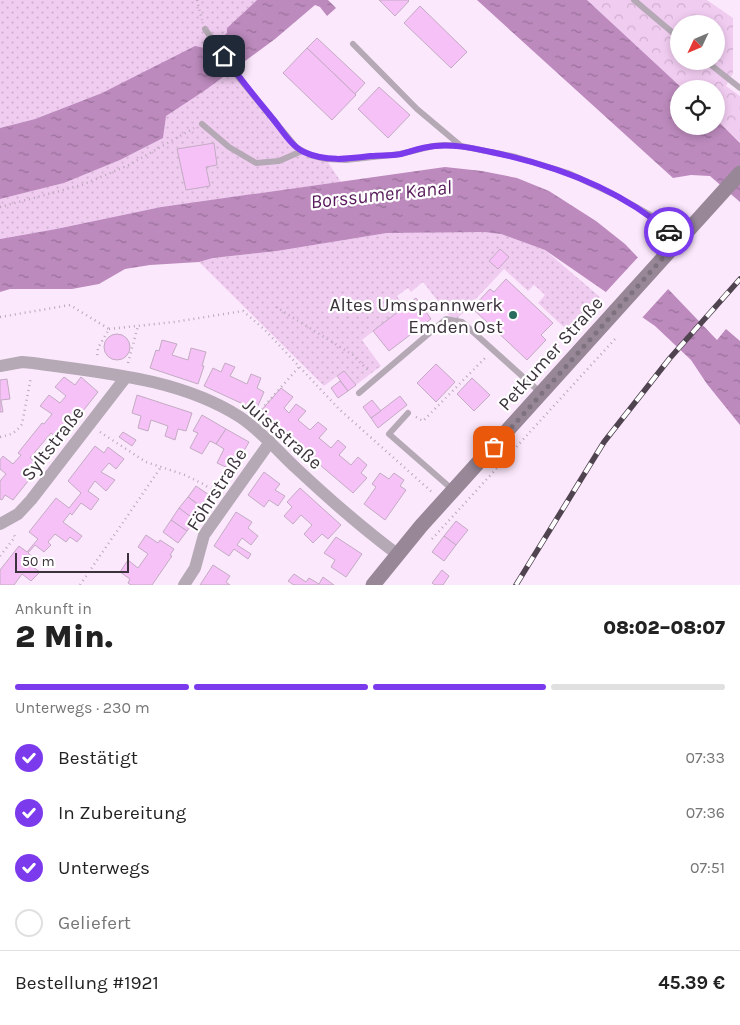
<!DOCTYPE html>
<html lang="de">
<head>
<meta charset="utf-8">
<style>
	body { margin:0; font-family:Karla,sans-serif; background:#f2f2f2; color:#222; height:100vh; display:flex; flex-direction:column; font-size:19px; white-space:nowrap }
	* { box-sizing:border-box; margin:0 }
	p { font-size:16px; color:#767676 }
	.icon { flex:none; width:28px; height:28px; fill:none; stroke:currentColor; stroke-width:2; stroke-linecap:round; stroke-linejoin:round }
	.map { position:relative; height:585px; overflow:hidden }
	.panel { display:flex; flex-direction:column; background:#fff; flex:1 }
	.panel>* { flex:none }
	.needle { width:32px; rotate:226deg }
	.tools { position:absolute; left:670px; top:15px; display:grid; gap:10px }
	.tools a { display:grid; place-items:center; width:55px; height:55px; border-radius:50%; background:#fff; box-shadow:0 2px 8px #0003; font-size:25px }
	.scale { position:absolute; left:15px; bottom:12px; width:114px; box-sizing:border-box; padding-left:5px; border:2px solid #3b323b; border-top:0; font-size:14px; line-height:18px; white-space:nowrap; color:#3b323b; -webkit-text-stroke:4px #fff; paint-order:stroke }
	.pin { position:absolute; display:grid; place-items:center; width:42px; height:42px; color:#fff; margin:-21px; border-radius:10px; box-shadow:0 2px 8px #0006 }
	.courier { position:absolute; display:grid; place-items:center; width:50px; height:50px; margin:-25px; border:4px solid #7c3aed; border-radius:50%; background:#fff; color:#222; box-shadow:0 1px 6px #0007 }
	.summary em { font-style:normal; font-weight:800 }
	.summary div { display:flex; flex-direction:column-reverse }
	.summary { display:flex; align-items:center; justify-content:space-between; height:85px; padding:0 15px }
	h1 { font-size:32px; font-weight:800; line-height:38px }
	.bar { display:grid; grid-template-columns:repeat(4,1fr); gap:8px 5px; align-content:center; height:60px; padding:0 15px }
	.bar i { height:6px; border-radius:4px; background:#e0e0e0 }
	.bar .active { background:#7c3aed }
	.bar p { grid-column:span 4 }
	.line { display:flex; align-items:center; gap:12px; padding:0 15px; border-top:1px solid #e0e0e0 }
	.line div { flex:1 }
	ol { padding:0 15px; list-style:none }
	li { display:flex; align-items:center; gap:15px; height:55px }
	li p { margin-inline-start:auto }
	li .icon { padding:5px; border-radius:50%; background:#7c3aed; color:#fff; stroke-width:4 }
	li:last-child { color:#767676 }
	li i { width:28px; height:28px; border:2px solid #e0e0e0; border-radius:50% }
	.map>svg:first-child { display:block }
	.grass { fill:url(#grass-dots) }
	.forest { fill:url(#forest-crowns); fill-rule:evenodd }
	.water { fill:url(#water-ripples) }
	.pier { fill:#fce8fc }
	.building { fill:#f6c1f7; stroke:#c3abc3 }
	.lines { fill:none; stroke-linecap:round; stroke-linejoin:round }
	.path { stroke:#b8a8b8; stroke-width:2.5; stroke-dasharray:1 4; stroke-linecap:butt }
	.lane { stroke:#b4a9b4; stroke-width:6 }
	.street { stroke:#b4a9b4; stroke-width:12 }
	.secondary { stroke:#978797; stroke-width:15 }
	.rail-casing { stroke:#4f444f; stroke-width:5.5 }
	.rail { stroke:#fff; stroke-width:4; stroke-dasharray:11; stroke-linecap:butt }
	.done { stroke:#7f727f; stroke-width:5; stroke-dasharray:0 9 }
	.route { stroke:#7c3aed; stroke-width:6 }
	.poi-dot { fill:#296c5d; stroke:#fff; stroke-width:2 }
	.labels { text-anchor:middle; stroke-width:4.5; stroke-linejoin:round; paint-order:stroke }
	.poi-label { font-size:19px; fill:#3b323b; stroke:#fff; text-anchor:end }
	.street-label { font-size:19px; fill:#3b323b; stroke:#fff }
	.water-label { font-size:20px; font-style:italic; fill:#571a5a; stroke:#fff }
</style>
</head>
<body>
<div class="map">
<svg width="740" height="585" viewBox="0 0 740 585">
	<defs>
		<pattern id="grass-dots" width="8" height="8" patternUnits="userSpaceOnUse" patternTransform="scale(1.25)"><rect width="8" height="8" fill="#f1ccf1"/><path d="M2 2h.1M6 6h.1" fill="none" stroke="#d0b0d0" stroke-width="1.8" stroke-linecap="round"/></pattern>
		<pattern id="forest-crowns" width="20" height="18" patternUnits="userSpaceOnUse" patternTransform="scale(1.25)"><rect width="20" height="18" fill="#f1ccf1"/><path d="M2 6a3 3 0 1 1 6 0M12 15a3 3 0 1 1 6 0" fill="none" stroke="#d0b0d0"/></pattern>
		<pattern id="water-ripples" width="26" height="14" patternUnits="userSpaceOnUse" patternTransform="scale(1.25)"><rect width="26" height="14" fill="#bc8abd"/><path d="M2 4q2-2 4 0t4 0M15 11q2-2 4 0t4 0" fill="none" stroke="#9a719b"/></pattern>
	</defs>
	<rect width="100%" height="100%" fill="#fce8fc"/>
	<g class="grass">
		<path d="M0 0H257L227 28 228 33 209 49 143 73 102 93 35 119 0 128Z"/>
		<path d="M234 70 296 147 326 159 341 182 161 207 56 229 0 239V199L64 183 120 160 163 138 165 116Z"/>
		<path d="M447 232H484L501 234 545 250 600 297 569 332 538 303 545 295 534 285 528 291 504 269 458 318 450 317 423 282 411 292 408 288 397 296 404 307 362 340 381 366 356 385 344 371 324 386 199 262 213 258 277 251 387 233Z"/>
	</g>
	<path class="forest" d="M587 0H707L733 18V73L726 86 740 96V142L716 119V89H683ZM679 24H716V61H679Z"/>
	<g class="water">
		<path d="M257 0H328L336 8 327 16 320 7 315 5 275 39 204 91 166 116 163 138 120 160 64 183 0 199V128L35 119 102 93 195 46 209 49 227 33V28Z"/>
		<path d="M477 0H587L683 89H679V126H716V119L740 143V202L710 176 691 175 673 178Z"/>
		<path d="M445 167 482 171 517 178 549 191 596 221 625 244 717 340 726 329 740 341V425L707 384 691 360 655 326 545 250 501 234 484 232 387 233 277 251 213 258 199 262 150 265 125 269 99 284 72 289H10L0 292V239L56 229 161 207Z"/>
	</g>
	<path class="pier" d="M640 255 670 287 641 319 605 293Z"/>
	<g class="building">
		<path d="M379 0H408L409 1 395 16Z"/>
		<path d="M420 6 467 52 451 68 404 23Z"/>
		<path d="M317 38 365 83 355 94 307 48Z"/>
		<path d="M307 48 356 95 332 120 283 73Z"/>
		<path d="M379 87 410 115 388 138 358 109Z"/>
		<path d="M214 143 217 165 206 167 210 186 186 190 177 149Z"/>
		<path d="M500 249 509 257 498 269 489 261Z"/>
		<path d="M506 279 553 323 541 335 546 340 527 360 472 308 490 289 494 292Z"/>
		<path d="M416 298 431 319 389 351 373 331Z"/>
		<circle cx="117" cy="347" r="13"/>
		<path d="M162 340 177 344 172 355 188 360 191 348 206 352 202 366H204L198 384 150 368 156 350 159 351Z"/>
		<path d="M225 363 235 367 230 376 247 384 251 374 261 378 257 388 264 392 256 410 204 386 213 368 221 372Z"/>
		<path d="M436 364 455 382 436 402 417 383Z"/>
		<path d="M344 371 356 385 348 391 337 376Z"/>
		<path d="M64 377 75 385 81 377 98 392 60 440 51 433 30 458 40 466 13 500 5 495 2 500 0 499V481L6 474 0 469V460L3 456 13 464 21 455 18 453 42 423 44 424 52 414 40 406 49 395 60 403 66 396 55 387Z"/>
		<path d="M472 378 490 395 474 411 457 394Z"/>
		<path d="M7 379 10 399 1 400 3 412H0V380Z"/>
		<path d="M340 381 348 391 338 398 331 388Z"/>
		<path d="M281 388 293 397 284 408 289 413 296 404 306 411 298 420 310 430 318 422 327 429 319 438 331 448 338 440 346 447 339 455 351 465 358 457 367 465 361 473 367 478 353 493 259 413Z"/>
		<path d="M137 395 192 413 186 431 178 429 175 440 165 436 168 426 151 420 148 431 138 428 141 416 132 413Z"/>
		<path d="M400 396 407 405 378 428 371 418Z"/>
		<path d="M372 400 381 411 371 418 363 407Z"/>
		<path d="M202 415 226 429 216 444 210 441 202 454 190 448 198 433 193 431Z"/>
		<path d="M226 429 249 442 240 458 237 456 230 469 217 463 224 449 216 444Z"/>
		<path d="M123 432 136 440 132 446 119 437Z"/>
		<path d="M95 446 104 453 108 447 124 459 116 469 109 463 101 472 115 480 106 491 95 481 88 491 99 499 91 510 81 503 72 515 70 513 63 522 82 536 77 542 70 537 66 542 55 534 48 542 51 545 44 552 35 545 28 553 35 559 30 565 40 572 31 581 22 574 14 585H0V570L19 546 27 552 38 539 29 532 56 498 69 508 81 493 68 481Z"/>
		<path d="M264 472 280 484 275 490 285 496 278 506 269 500 264 507 248 495Z"/>
		<path d="M380 473 389 479 394 473 404 480 400 486 406 490 385 520 364 504 376 487 372 484Z"/>
		<path d="M196 486 212 497 203 508 188 497Z"/>
		<path d="M300 488 341 525 328 539 322 534 313 543 304 534 312 525 301 515 293 524 284 516 292 507 287 502Z"/>
		<path d="M188 497 203 508 195 520 179 508Z"/>
		<path d="M179 508 195 520 187 531 171 520Z"/>
		<path d="M236 512 252 522 248 528 258 536 251 545 242 538 237 545 251 554 248 559 234 549 229 556 214 546Z"/>
		<path d="M171 520 187 531 178 543 163 532Z"/>
		<path d="M456 521 468 530 456 545 444 536Z"/>
		<path d="M146 535 158 543 160 540 174 549 170 555 172 556 152 585H131L128 583 130 579 120 572 128 560 138 568 148 554 138 547Z"/>
		<path d="M444 536 456 545 444 561 432 552Z"/>
		<path d="M336 537 362 554 346 577 331 567 335 560 324 553Z"/>
		<path d="M213 565 230 576 226 582 230 585H200Z"/>
		<path d="M442 570 449 576 443 585H435L432 583Z"/>
		<path d="M294 574 306 582 309 578 319 584 323 577 334 585H294L288 581Z"/>
	</g>
	<g class="lines">
		<g class="path">
			<path d="M197 0 202 20"/>
			<path d="M0 207 82 185 129 165 194 128"/>
			<path d="M276 307 353 355 369 371"/>
			<path d="M0 317 70 305 109 329 98 348 97 358"/>
			<path d="M109 329 174 322 243 311 265 330 339 409 433 493"/>
			<path d="M128 363 138 326"/>
			<path d="M258 413 299 367"/>
			<path d="M416 417 423 421 487 356"/>
			<path d="M100 432 146 462 185 475 203 484 217 493"/>
			<path d="M0 437C10 435 16 433 22 424L31 377"/>
			<path d="M432 539 615 339 614 336"/>
			<path d="M0 556 15 537 13 533"/>
			<path d="M80 585 161 467"/>
		</g>
		<g class="lane">
			<path d="M634 0 679 38"/>
			<path d="M205 29 239 78 296 147 310 155 326 159 346 160 400 154 433 146 444 145 461 146 516 157 568 173 613 194 649 214 678 240"/>
			<path d="M353 44 417 109 461 146"/>
			<path d="M706 61 740 88"/>
			<path d="M202 124 229 147 256 163 279 161 302 151"/>
			<path d="M359 393 446 319 462 322 541 393"/>
			<path d="M408 413 389 434 453 490"/>
		</g>
		<g class="street">
			<path d="M0 366 22 362 33 363C103 373 179 378 240 417 261 431 278 451 296 468 328 498 361 527 397 554"/>
			<path d="M0 524 18 514 31 500 126 377"/>
			<path d="M184 585 195 568 204 535 270 442"/>
		</g>
		<path class="secondary" d="M373 585 421 526 740 173"/>
		<defs>
			<path id="rail" d="M516 585 604 442 670 358 740 279"/>
		</defs>
		<use href="#rail" class="rail-casing"/>
		<use href="#rail" class="rail"/>
	</g>
	<g class="lines">
		<path class="done" d="M494 447 679 240 669 232"/>
		<path class="route" d="M224 56C239 78 256 98 273 119 282 130 291 146 304 152 326 162 348 159 371 156 381 155 392 156 401 154 412 151 423 147 435 146 454 144 472 148 491 152 554 165 620 189 669 232"/>
	</g>
	<circle class="poi-dot" cx="513" cy="315" r="5"/>
	<g class="labels">
		<g class="poi-label">
			<text x="503" y="311">Altes Umspannwerk<tspan x="503" dy="22">Emden Ost</tspan></text>
		</g>
		<g class="street-label">
			<text transform="translate(550 353) rotate(-48)" y="7">Petkumer Straße</text>
			<text transform="translate(283 433) rotate(41)" y="7">Juiststraße</text>
			<text transform="translate(52 443) rotate(-52)" y="7">Syltstraße</text>
			<text transform="translate(216 489) rotate(-57)" y="7">Föhrstraße</text>
		</g>
		<g class="water-label">
			<text transform="translate(381 194) rotate(-6)" y="7">Borssumer Kanal</text>
		</g>
	</g>
</svg>
<div class="tools">
<a><svg class="needle" viewBox="-14 -14 28 28"><path d="M0-13l5 13h-10z" fill="#e53935"/><path d="M0 13l5-13h-10z" fill="#767676"/></svg></a>
<a><svg class="icon" aria-label="locate" viewBox="0 0 24 24"><circle cx="12" cy="12" r="6"/><path d="M12 2v4M12 18v4M2 12h4M18 12h4"/></svg></a>
</div>
<div class="scale">50 m</div>
<div class="pin" style="left:494px;top:447px;background:#ea580c"><svg class="icon" aria-label="bag" viewBox="0 0 24 24"><path d="M5 8h14l-1 12H6zM9 8a3 3 0 0 1 6 0"/></svg></div>
<div class="pin" style="left:224px;top:56px;background:#1f2937"><svg class="icon" aria-label="home" viewBox="0 0 24 24"><path d="M3 11l9-7 9 7M6 9v11h12V9"/></svg></div>
<div class="courier" style="left:669px;top:232px"><svg class="icon" aria-label="car" viewBox="0 0 24 24"><path d="M5 17H2v-5l4-1 3-4h7l3 4 3 1v5h-3M9 17h6M6 11h13"/><circle cx="7" cy="17" r="2"/><circle cx="17" cy="17" r="2"/></svg></div>
</div>
<section class="panel">
<div class="summary"><div><h1>2 Min.</h1><p>Ankunft in</p></div><em>08:02–08:07</em></div>
<div class="bar"><i class="active"></i><i class="active"></i><i class="active"></i><i></i><p>Unterwegs · 230 m</p></div>
<ol>
<li><svg class="icon" aria-label="check" viewBox="0 0 24 24"><path d="M5 12l5 5 9-10"/></svg>Bestätigt<p>07:33</p></li>
<li><svg class="icon" aria-label="check" viewBox="0 0 24 24"><path d="M5 12l5 5 9-10"/></svg>In Zubereitung<p>07:36</p></li>
<li><svg class="icon" aria-label="check" viewBox="0 0 24 24"><path d="M5 12l5 5 9-10"/></svg>Unterwegs<p>07:51</p></li>
<li><i></i>Geliefert</li>
</ol>
<div class="line" style="height:65px"><div>Bestellung #1921</div><b>45.39 €</b></div>
</section>
</body>
</html>
